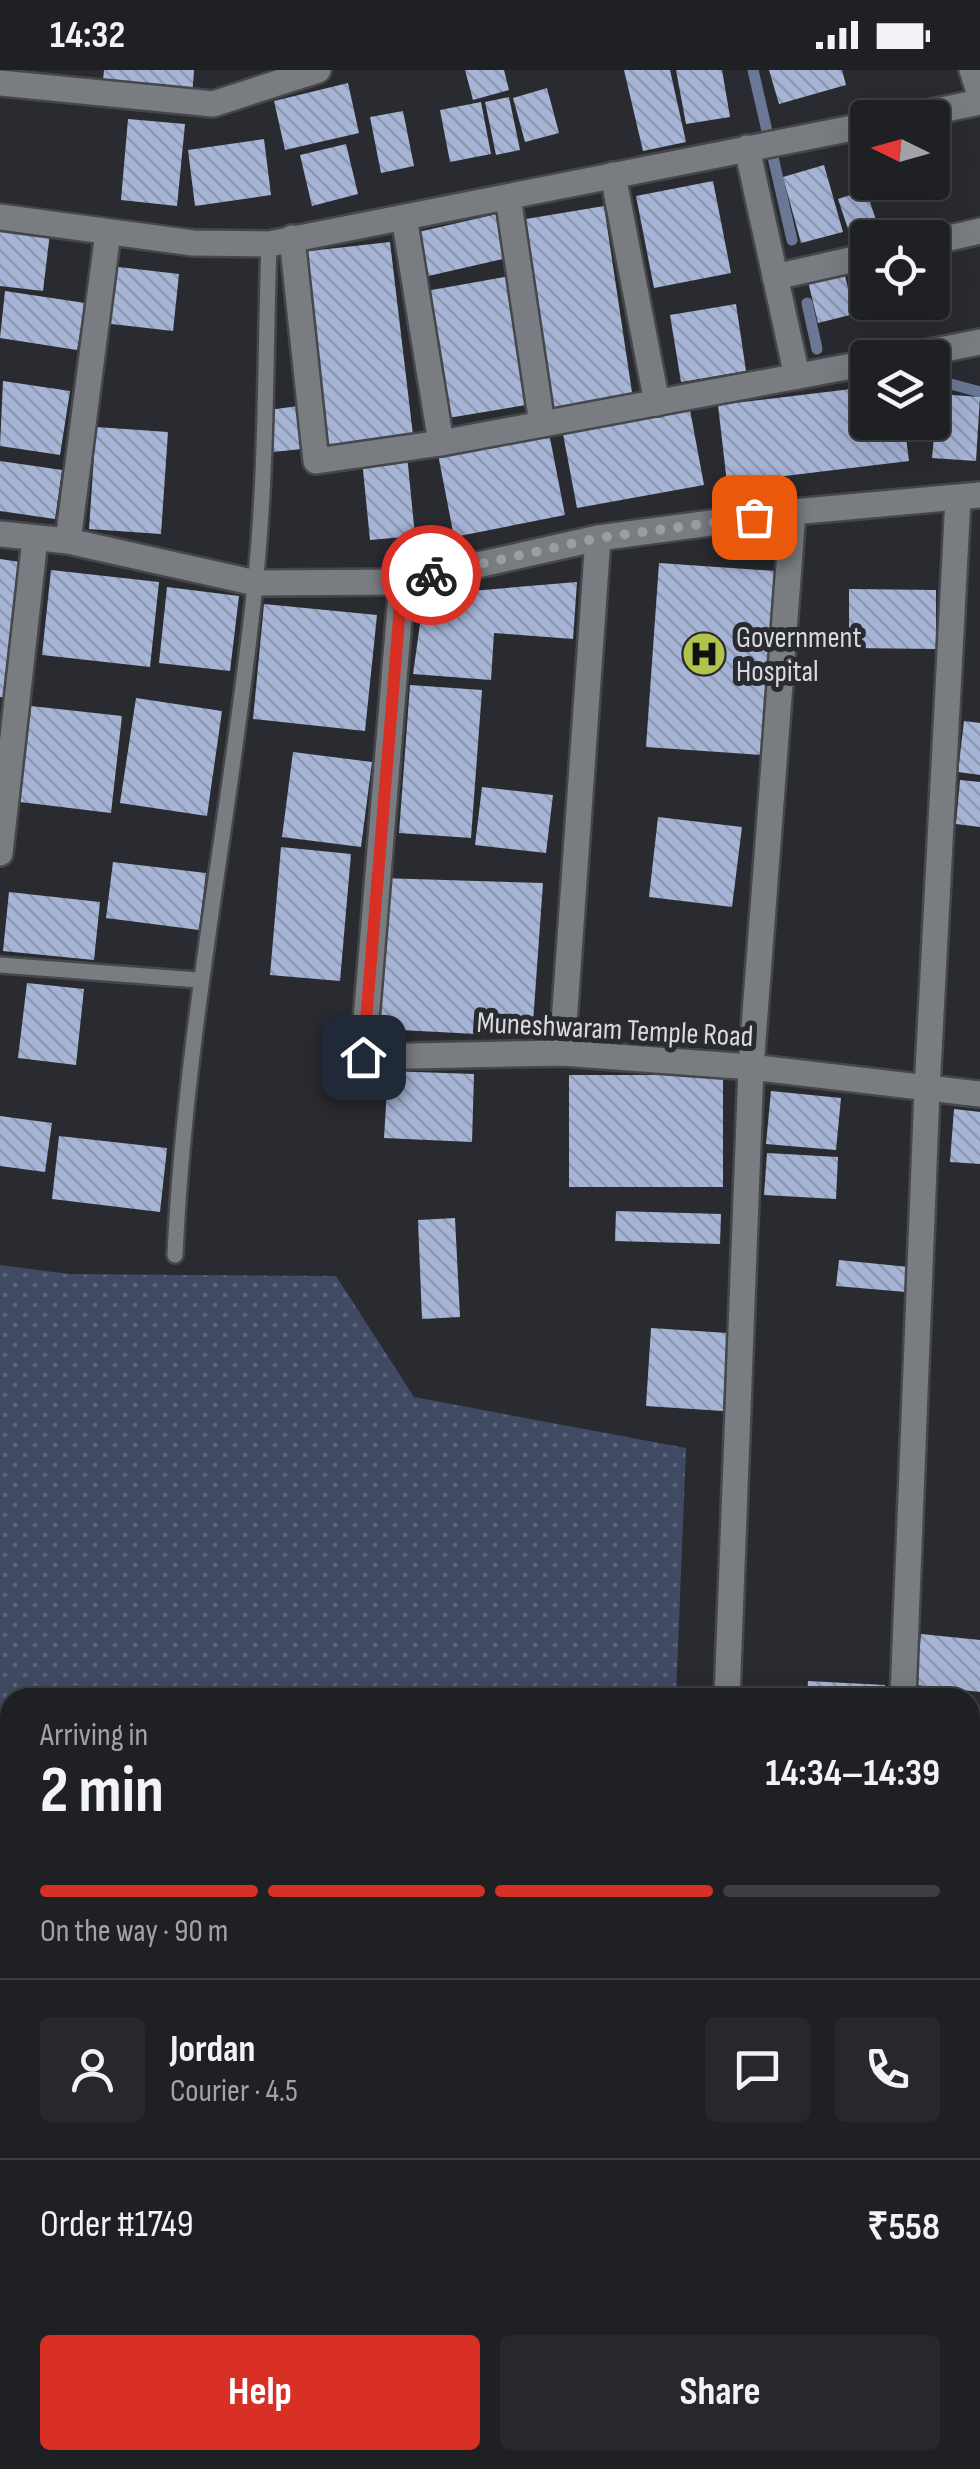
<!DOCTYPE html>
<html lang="en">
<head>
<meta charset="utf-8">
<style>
	body { margin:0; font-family:"Sofia Sans Condensed",sans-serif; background:#27282c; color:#f1f3f6; height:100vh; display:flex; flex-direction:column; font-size:38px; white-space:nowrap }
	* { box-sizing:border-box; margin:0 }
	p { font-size:32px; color:#a1a3a6 }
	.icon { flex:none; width:55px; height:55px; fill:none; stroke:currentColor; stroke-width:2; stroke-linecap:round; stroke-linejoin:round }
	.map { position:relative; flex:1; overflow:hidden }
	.side { position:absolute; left:0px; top:1618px; width:980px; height:782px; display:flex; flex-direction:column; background:#1f2024; border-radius:30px 30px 0 0; box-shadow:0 10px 40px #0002,0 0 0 2px #3c3e41 }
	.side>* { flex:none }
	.needle { width:65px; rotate:275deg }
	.buttons { position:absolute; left:850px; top:30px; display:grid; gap:20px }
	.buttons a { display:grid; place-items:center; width:100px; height:100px; border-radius:10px; background:#1f2024; box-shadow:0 10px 40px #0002,0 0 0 2px #3c3e41; font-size:50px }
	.pin { position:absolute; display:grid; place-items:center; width:85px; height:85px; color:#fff; margin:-42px; border-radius:20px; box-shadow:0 5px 15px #0006 }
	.courier { position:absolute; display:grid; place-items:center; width:100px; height:100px; margin:-50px; border:8px solid #d93025; border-radius:50%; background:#fff; color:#222; box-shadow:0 2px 12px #0007 }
	.overview em { font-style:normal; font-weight:700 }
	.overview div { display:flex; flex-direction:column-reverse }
	.overview { display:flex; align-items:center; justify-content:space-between; height:170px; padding:0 40px }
	h1 { font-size:65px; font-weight:700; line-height:75px }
	.bar { display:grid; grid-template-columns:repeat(4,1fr); gap:15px 10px; align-content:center; height:120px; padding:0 40px }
	.bar i { height:12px; border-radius:8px; background:#3c3e41 }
	.bar .active { background:#d93025 }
	.bar p { grid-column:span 4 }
	.line { display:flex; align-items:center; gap:25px; padding:0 40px; border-top:2px solid #3c3e41 }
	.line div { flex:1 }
	.round { display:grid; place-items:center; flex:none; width:105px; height:105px; border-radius:10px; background:#27282c }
	.button { display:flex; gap:20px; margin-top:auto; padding:20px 40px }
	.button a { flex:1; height:115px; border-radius:10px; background:#d93025; color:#fff; font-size:40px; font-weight:700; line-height:115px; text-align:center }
	.button a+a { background:#27282c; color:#f1f3f6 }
	.status { display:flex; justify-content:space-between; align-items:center; height:70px; padding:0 50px; background:#1f2024; direction:ltr }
	.status svg { height:28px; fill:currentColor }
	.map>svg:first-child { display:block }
	.grass { fill:url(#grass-dots) }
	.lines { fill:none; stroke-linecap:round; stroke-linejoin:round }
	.stream { stroke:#6a7795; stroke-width:11 }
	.building { fill:url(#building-back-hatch) }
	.lane-casing { stroke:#46474b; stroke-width:20 }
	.street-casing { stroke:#46474b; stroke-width:30 }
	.lane { stroke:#797c81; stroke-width:15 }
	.street { stroke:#797c81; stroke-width:25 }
	.done { stroke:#9b9da0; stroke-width:10; stroke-dasharray:0 18 }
	.route { stroke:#d93025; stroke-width:12 }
	.labels { text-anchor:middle; stroke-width:10; stroke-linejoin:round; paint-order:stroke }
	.poi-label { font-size:30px; fill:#d9dadd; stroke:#292b30; text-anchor:start }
	.street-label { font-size:30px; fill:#d9dadd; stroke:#292b30 }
</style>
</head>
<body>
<div class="status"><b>14:32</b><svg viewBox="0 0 49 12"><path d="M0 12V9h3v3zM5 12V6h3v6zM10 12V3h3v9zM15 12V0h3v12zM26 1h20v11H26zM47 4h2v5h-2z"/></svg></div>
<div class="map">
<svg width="980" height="2399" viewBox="0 0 980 2399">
	<defs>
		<pattern id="grass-dots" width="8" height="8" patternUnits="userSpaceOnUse" patternTransform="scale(2.5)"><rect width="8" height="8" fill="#404a62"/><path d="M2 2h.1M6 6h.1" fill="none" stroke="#5b6478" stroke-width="1.8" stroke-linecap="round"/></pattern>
		<pattern id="building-back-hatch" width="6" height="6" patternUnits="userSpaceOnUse" patternTransform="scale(2.5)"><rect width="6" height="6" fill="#a6b4d5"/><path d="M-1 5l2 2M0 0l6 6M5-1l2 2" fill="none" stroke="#8d97b0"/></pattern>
	</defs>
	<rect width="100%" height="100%" fill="#292b30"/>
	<path class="grass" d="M0 1195 69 1204 336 1206 414 1327 686 1378 676 1627 10 1628V2390H793V2399H0Z"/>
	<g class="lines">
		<g class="stream">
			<path d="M753 0 792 170"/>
			<path d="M807 233 817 279"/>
			<path d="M932 309 980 322"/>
		</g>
	</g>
	<g class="building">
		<path d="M104 0H194L192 28 102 21Z"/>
		<path d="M465 0H504L509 20 473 30Z"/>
		<path d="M624 0H670L686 72 643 81Z"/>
		<path d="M676 0H722L730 47 686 54Z"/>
		<path d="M769 0H842L846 15 779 34Z"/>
		<path d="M348 13 359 63 285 80 274 31Z"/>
		<path d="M547 18 559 63 525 72 513 28Z"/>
		<path d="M509 27 520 80 496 85 485 32Z"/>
		<path d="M481 32 491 84 450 92 440 40Z"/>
		<path d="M403 41 414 96 381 103 370 47Z"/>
		<path d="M128 49 185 54 177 136 121 130Z"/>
		<path d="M264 69 271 125 195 136 188 80Z"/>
		<path d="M346 74 358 124 312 136 300 85Z"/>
		<path d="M824 95 843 162 801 173 783 107Z"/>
		<path d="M713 111 731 203 654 218 636 126Z"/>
		<path d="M866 120 877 153 849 162 838 129Z"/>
		<path d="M604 136 633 329 549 342 520 150Z"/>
		<path d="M497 144 507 188 424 207 414 163Z"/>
		<path d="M0 157 50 163 43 221 0 216Z"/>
		<path d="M390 172 413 365 324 376 301 182Z"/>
		<path d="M842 193 854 244 818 253 806 203Z"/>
		<path d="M110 196 179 204 173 261 103 253Z"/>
		<path d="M510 206 532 334 448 348 426 221Z"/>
		<path d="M5 221 85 233 77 280 0 268Z"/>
		<path d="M736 234 746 301 681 312 670 245Z"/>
		<path d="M3 311 70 321 60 385 0 376Z"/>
		<path d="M868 317V352H904L909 391 727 413 718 335Z"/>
		<path d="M938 324 980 327 976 391 932 388Z"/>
		<path d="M306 335 311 378 273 382 268 340Z"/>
		<path d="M690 340 704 415 577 438 563 364Z"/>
		<path d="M96 357 168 362 161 464 89 459Z"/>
		<path d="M548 358 565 445 454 467 437 379Z"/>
		<path d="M407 385 415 466 370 470 362 390Z"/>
		<path d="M0 391 62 400 55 449 0 441Z"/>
		<path d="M0 489 27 493 8 628 0 627Z"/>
		<path d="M659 493 776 501 762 685 646 677Z"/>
		<path d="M51 500 159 512 150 597 42 585Z"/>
		<path d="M577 512 573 569 494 563 491 610 413 604 424 525Z"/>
		<path d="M167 517 239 526 230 601 159 593Z"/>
		<path d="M849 519 936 520V579L849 578Z"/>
		<path d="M264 534 377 545 365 661 253 649Z"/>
		<path d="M410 615 482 620 471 768 399 763Z"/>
		<path d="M136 628 222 641 207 746 120 733Z"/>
		<path d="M31 636 122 646 111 743 20 732Z"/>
		<path d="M964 651 980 653V705L958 702Z"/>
		<path d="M293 682 372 692 361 777 282 767Z"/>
		<path d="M960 710 980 712V757L956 754Z"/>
		<path d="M482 717 553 725 546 783 475 775Z"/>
		<path d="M658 747 742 757 732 837 649 827Z"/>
		<path d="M281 777 351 784 340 911 270 905Z"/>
		<path d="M113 792 206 803 199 860 106 848Z"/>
		<path d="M380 808 543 813 532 967 381 959Z"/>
		<path d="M9 822 100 832 94 890 3 881Z"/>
		<path d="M27 913 84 919 76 995 18 988Z"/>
		<path d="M388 1001 474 1004 472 1072 384 1068Z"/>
		<rect x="569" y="1005" width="154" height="112"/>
		<path d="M771 1021 841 1028 836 1080 766 1074Z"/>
		<path d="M954 1039 980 1042V1094L950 1092Z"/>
		<path d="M0 1046 52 1053 45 1102 0 1096Z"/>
		<path d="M59 1066 167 1078 160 1142 52 1129Z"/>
		<path d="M767 1083 838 1087 836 1129 764 1125Z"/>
		<path d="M616 1141 721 1144 720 1174 615 1171Z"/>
		<path d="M455 1148 460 1247 422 1249 418 1150Z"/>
		<path d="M839 1190 909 1197 906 1222 836 1216Z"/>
		<path d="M651 1258 728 1263 723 1341 646 1336Z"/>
		<path d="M921 1564 980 1570V1622L916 1615Z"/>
		<path d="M808 1611 885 1615V1628H807Z"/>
		<path d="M970 1750 980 1751V1810L970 1809Z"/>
		<path d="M971 1855 980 1856V1940L970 1939Z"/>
		<path d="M970 1949 980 1950V2002H970Z"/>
		<rect x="970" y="2052" width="10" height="79"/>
		<rect x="970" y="2140" width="10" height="74"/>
		<path d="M970 2343 980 2344V2399L835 2397V2390H970Z"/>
	</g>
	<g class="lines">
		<defs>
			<g id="lane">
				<path d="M0 895 198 910"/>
				<path d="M175 1185C185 959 232 739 255 515 267 402 265 287 269 174"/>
			</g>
			<g id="street">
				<path d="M972 0 980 25"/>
				<path d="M0 13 213 34 318 0"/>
				<path d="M903 48 980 32"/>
				<path d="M747 78 797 306"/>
				<path d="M613 105 657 333"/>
				<path d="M508 127 542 354"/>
				<path d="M0 147 193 173 269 174 868 55"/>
				<path d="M404 147 441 373"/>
				<path d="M292 168 316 391 441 373 868 293"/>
				<path d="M932 172 980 161"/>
				<path d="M775 207 868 186"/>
				<path d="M899 288 980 272"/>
				<path d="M0 464 68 471 256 513 402 512 598 468 793 442 980 425"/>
				<path d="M68 471 108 162"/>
				<path d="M402 512 363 987 562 983 751 997 980 1024"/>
				<path d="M0 783 35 469"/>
				<path d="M562 983 598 468"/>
				<path d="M727 1628 751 997 793 442"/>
				<path d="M903 1628 927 1020 958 428"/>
				<path d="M970 2033 980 2034"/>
				<path d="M970 2236 980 2237"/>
			</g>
		</defs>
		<use href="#lane" class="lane-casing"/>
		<use href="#street" class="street-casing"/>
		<use href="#lane" class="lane"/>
		<use href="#street" class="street"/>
	</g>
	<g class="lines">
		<path class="done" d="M431 505 598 468 754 447"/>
		<path class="route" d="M363 987 402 512 431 505"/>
	</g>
	<defs>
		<symbol id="hospital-disc" viewBox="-11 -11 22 22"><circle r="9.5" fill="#b2c34c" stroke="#292b30"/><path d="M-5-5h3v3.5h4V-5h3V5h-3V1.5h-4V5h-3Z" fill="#111"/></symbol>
	</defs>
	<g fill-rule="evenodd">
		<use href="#hospital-disc" x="679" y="559" width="50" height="50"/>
	</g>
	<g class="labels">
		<g class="poi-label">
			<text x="736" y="577">Government<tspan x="736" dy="34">Hospital</tspan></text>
		</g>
		<g class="street-label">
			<text transform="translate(615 959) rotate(3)" y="10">Muneshwaram Temple Road</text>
		</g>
	</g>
</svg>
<div class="buttons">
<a><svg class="needle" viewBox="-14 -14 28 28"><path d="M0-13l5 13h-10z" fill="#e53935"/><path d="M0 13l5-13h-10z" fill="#a1a3a6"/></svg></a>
<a><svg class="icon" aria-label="locate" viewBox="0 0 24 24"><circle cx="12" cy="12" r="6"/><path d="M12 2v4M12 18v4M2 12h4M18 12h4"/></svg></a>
<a><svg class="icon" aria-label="layers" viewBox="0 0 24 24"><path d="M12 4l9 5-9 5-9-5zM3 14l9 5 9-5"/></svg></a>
</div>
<div class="pin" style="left:754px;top:447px;background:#ea580c"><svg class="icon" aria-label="bag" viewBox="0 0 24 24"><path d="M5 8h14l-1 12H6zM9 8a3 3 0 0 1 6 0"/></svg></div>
<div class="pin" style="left:363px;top:987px;background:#1f2937"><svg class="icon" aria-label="home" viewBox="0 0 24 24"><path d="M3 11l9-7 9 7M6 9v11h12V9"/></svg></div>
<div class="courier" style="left:431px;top:505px"><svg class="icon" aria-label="bike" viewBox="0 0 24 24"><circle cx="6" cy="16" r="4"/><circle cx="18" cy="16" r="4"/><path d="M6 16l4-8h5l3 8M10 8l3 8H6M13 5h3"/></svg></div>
<section class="side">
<div class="overview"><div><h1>2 min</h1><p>Arriving in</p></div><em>14:34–14:39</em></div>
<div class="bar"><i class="active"></i><i class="active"></i><i class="active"></i><i></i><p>On the way · 90 m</p></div>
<div class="line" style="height:180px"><a class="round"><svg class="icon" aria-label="person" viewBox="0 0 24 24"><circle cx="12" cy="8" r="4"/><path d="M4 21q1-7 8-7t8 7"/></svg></a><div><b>Jordan</b><p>Courier · 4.5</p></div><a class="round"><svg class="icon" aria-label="chat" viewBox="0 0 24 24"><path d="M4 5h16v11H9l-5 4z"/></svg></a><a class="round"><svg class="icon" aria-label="phone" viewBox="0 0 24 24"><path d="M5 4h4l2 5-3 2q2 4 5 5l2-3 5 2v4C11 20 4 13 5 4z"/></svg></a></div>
<div class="line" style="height:130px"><div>Order #1749</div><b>₹558</b></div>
<div class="button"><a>Help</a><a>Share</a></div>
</section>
</div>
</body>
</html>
